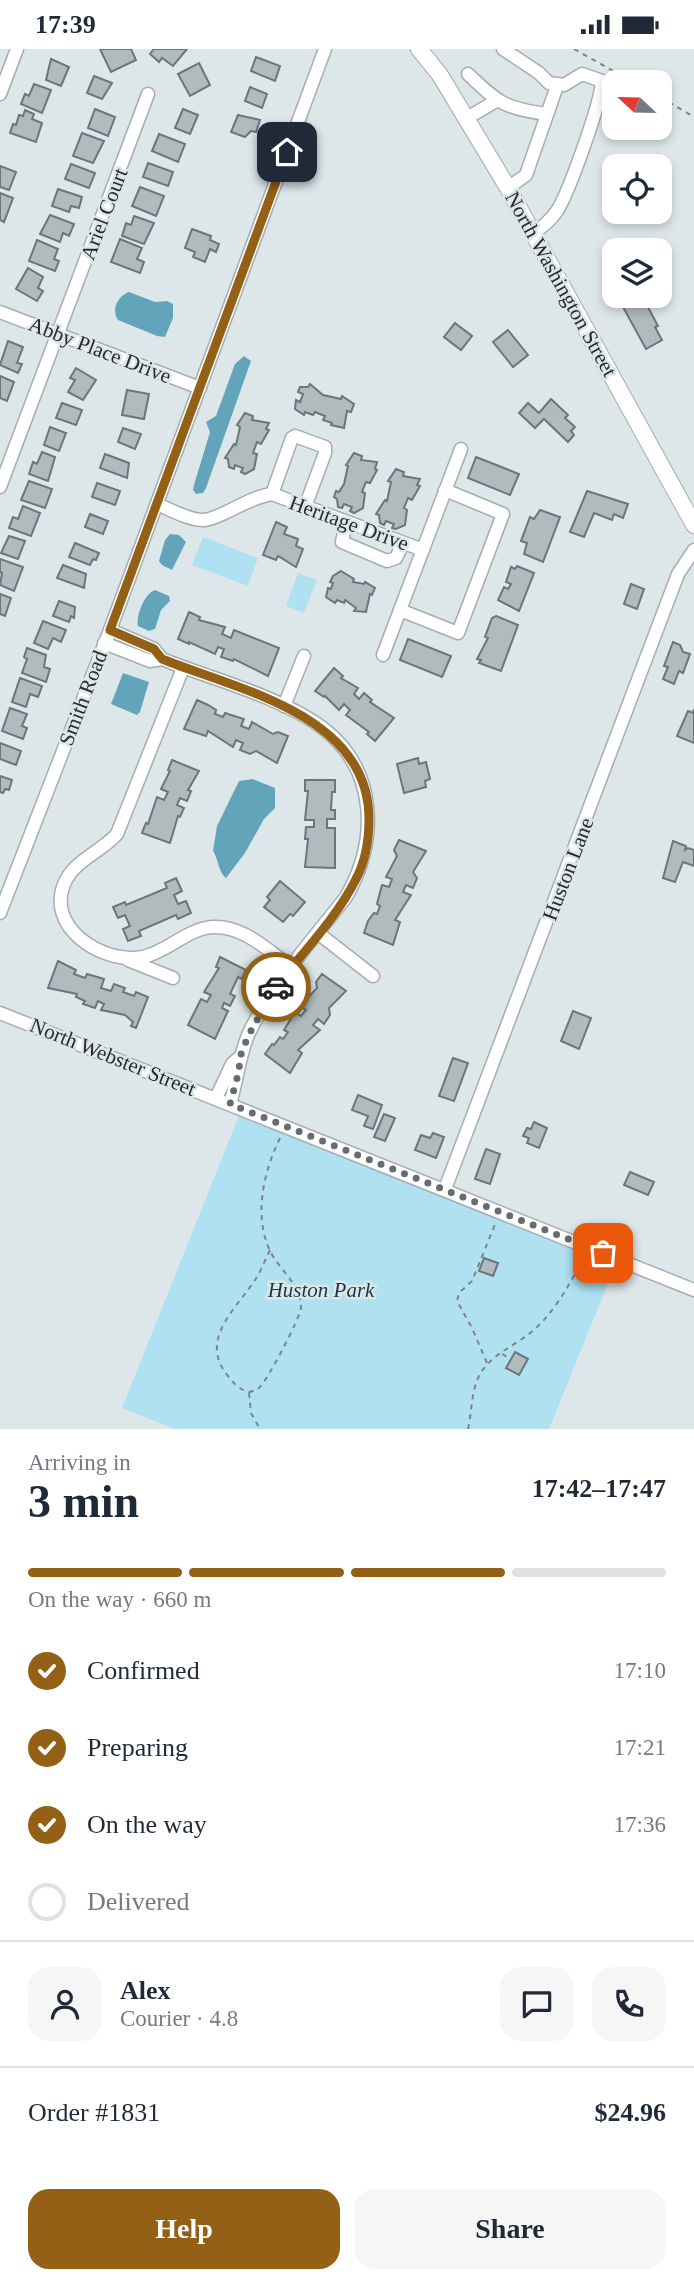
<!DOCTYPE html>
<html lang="en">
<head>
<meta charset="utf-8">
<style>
	body { margin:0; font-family:Georgia,serif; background:#f6f6f7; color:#1f2937; height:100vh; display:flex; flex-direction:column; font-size:26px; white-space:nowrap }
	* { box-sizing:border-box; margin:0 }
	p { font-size:23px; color:#747a83 }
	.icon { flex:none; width:38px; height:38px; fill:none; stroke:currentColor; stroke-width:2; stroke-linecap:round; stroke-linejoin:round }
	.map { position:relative; height:1380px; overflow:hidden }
	.details { display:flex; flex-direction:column; background:#fff; flex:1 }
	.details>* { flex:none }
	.needle { width:46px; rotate:292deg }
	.controls { position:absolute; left:602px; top:21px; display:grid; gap:14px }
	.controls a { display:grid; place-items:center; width:70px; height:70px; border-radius:14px; background:#fff; box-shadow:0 4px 10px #0003; font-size:35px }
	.pin { position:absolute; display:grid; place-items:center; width:60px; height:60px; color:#fff; margin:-30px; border-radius:14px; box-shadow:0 4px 10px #0006 }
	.courier { position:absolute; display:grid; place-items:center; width:70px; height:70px; margin:-35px; border:5px solid #946015; border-radius:50%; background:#fff; color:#222; box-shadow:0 2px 9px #0007 }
	.head em { font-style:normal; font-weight:600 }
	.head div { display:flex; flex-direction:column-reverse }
	.head { display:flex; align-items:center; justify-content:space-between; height:119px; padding:0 28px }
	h1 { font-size:46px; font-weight:600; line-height:52px }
	.bar { display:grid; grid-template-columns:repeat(4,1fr); gap:10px 7px; align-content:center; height:84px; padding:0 28px }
	.bar i { height:9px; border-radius:5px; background:#e0e1e3 }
	.bar .active { background:#946015 }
	.bar p { grid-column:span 4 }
	.line { display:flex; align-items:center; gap:18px; padding:0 28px; border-top:2px solid #e0e1e3 }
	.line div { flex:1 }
	.round { display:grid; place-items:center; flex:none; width:74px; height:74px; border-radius:21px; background:#f6f6f7 }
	ol { padding:0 28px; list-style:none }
	li { display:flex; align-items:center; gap:21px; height:77px }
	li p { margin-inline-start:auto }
	li .icon { padding:7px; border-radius:50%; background:#946015; color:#fff; stroke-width:4 }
	li:last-child { color:#747a83 }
	li i { width:38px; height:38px; border:4px solid #e0e1e3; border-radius:50% }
	.button { display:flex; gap:14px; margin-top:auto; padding:14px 28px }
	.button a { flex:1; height:80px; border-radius:21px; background:#946015; color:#fff; font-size:28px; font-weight:600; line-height:80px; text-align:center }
	.button a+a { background:#f6f6f7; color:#1f2937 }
	.status { display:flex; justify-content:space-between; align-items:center; height:49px; padding:0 35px; background:#fff; direction:ltr }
	.status svg { height:19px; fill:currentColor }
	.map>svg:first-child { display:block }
	.green { fill:#afe1f1 }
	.water { fill:#62a5ba }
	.building { fill:#b1bbbe; stroke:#6c7578; stroke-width:2 }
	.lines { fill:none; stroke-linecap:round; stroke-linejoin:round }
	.minor-casing { stroke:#a4aeb1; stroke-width:15 }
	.major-casing { stroke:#a4aeb1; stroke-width:18 }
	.path { stroke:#7e8587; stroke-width:2; stroke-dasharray:5 5; stroke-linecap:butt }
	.minor { stroke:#fff; stroke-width:12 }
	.major { stroke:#fff; stroke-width:16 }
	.done { stroke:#676d6e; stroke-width:7; stroke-dasharray:0 12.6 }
	.route { stroke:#946015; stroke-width:9 }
	.labels { text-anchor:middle; stroke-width:5; stroke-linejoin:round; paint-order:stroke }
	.street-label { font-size:21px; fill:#272b2c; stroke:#dde7ea }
	.park-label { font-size:21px; font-style:italic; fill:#173841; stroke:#dde7ea }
</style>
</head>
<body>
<div class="status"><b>17:39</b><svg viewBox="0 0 49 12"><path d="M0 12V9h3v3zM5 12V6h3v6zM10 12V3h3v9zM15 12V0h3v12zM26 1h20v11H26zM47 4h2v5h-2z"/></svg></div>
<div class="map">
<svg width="694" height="1380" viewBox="0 0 694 1380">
	<rect width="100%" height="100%" fill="#dde7ea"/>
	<g class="green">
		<path d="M203 488 258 509 248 537 192 516Z"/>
		<path d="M298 524 317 531 304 564 286 557Z"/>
		<path d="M242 1059 618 1210 549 1380H175L122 1359Z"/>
	</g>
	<g class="water">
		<path d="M129 243 155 253 167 252 173 255V269L165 288 157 287 118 271C111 260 118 247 129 243Z"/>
		<path d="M244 307 251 312 206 439 203 444 196 445 193 441 194 436 210 383 206 373 216 367 235 315Z"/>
		<path d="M170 485 179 486 186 493 172 521 162 516 159 512 165 491Z"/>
		<path d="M155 541 169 547 170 552 161 561 155 580 149 582 138 577C136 567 144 545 155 541Z"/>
		<path d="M123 624 149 633 140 663 137 666 111 655Z"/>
		<path d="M253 730 275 739V759L264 770 245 804 226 829C218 823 219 811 213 802L217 777 239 732Z"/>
	</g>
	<g class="building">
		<path d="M100 0H131L136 11 111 23Z"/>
		<path d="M154 0H187L173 17 162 9 159 13 150 5Z"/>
		<path d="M256 8 280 17 275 32 251 22Z"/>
		<path d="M51 10 69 18 61 37 46 31Z"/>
		<path d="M199 14 210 36 190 47 178 25Z"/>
		<path d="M94 27 112 34 102 50 87 44Z"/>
		<path d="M34 35 51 41 42 64 21 55 25 45 29 47Z"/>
		<path d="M250 38 267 45 262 59 245 52Z"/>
		<path d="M95 60 115 68 108 87 88 79Z"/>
		<path d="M183 60 198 66 190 85 175 79Z"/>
		<path d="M25 61 34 65 32 70 42 74 36 93 10 84 13 75 16 76 19 66 23 67Z"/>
		<path d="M238 66 260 71 256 83 251 82 245 88 231 83Z"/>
		<path d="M82 84 104 92 93 114 73 107Z"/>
		<path d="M159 85 185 95 178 113 152 102Z"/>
		<path d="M148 114 173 123 168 137 143 128Z"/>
		<path d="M71 115 95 124 89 139 65 130Z"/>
		<path d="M0 117 16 123 9 141 0 138Z"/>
		<path d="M140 138 164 147 156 167 132 157Z"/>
		<path d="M58 140 82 148 79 159 71 157 69 163 52 157Z"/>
		<path d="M0 144 13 149 4 173 0 171Z"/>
		<path d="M50 166 74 175 69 187 63 184 60 193 40 185Z"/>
		<path d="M134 167 154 174 144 195 122 187 126 174 131 176Z"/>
		<path d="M192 180 211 187 210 191 219 195 216 203 210 200 205 213 193 208 195 203 185 199Z"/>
		<path d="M120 190 142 199 137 210 144 213 140 224 111 213Z"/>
		<path d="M37 191 58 200 54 210 59 212 55 222 29 212Z"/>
		<path d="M28 219 43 228 38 239 43 242 37 252 16 240Z"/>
		<path d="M617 247H642L658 277 655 278 662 291 646 300Z"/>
		<path d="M455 274 472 287 461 301 444 288Z"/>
		<path d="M508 281 528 306 513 318 493 293Z"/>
		<path d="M8 292 23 298 17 314 22 315 18 324 0 316Z"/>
		<path d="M76 319 96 331 83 351 68 343 75 331 70 329Z"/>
		<path d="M0 327 14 333 7 352 0 349Z"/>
		<path d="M310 335 323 346 341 350 342 347 354 355 351 363 347 362 344 379 331 376 332 374 323 371 325 367 315 363 313 366 305 363 304 366 295 360 296 351 300 353 303 345 298 343 300 338H308Z"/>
		<path d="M127 341 149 345 144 370 122 366Z"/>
		<path d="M551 350 568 366 565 369 575 378 571 382 574 386 568 393 544 370 535 379 519 364 528 354 539 364Z"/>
		<path d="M62 354 82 361 76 376 56 369Z"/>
		<path d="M245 364 253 367 252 371 269 374 266 380 269 381 261 395 257 393 253 404 257 405 254 420 245 425 241 423 243 419 235 416 234 420 229 418 228 410 225 409 234 395 236 396 240 378 237 376Z"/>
		<path d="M50 378 66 384 59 402 44 396Z"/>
		<path d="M123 379 141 385 135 400 118 393Z"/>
		<path d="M42 403 55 408 48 432 29 425 33 413 37 415Z"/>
		<path d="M354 404 362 407 361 411 377 413 375 420 377 421 370 434 366 433 362 443 365 444 363 459 354 464 350 462 352 458 344 455 342 459 338 458 337 450 334 448 336 442 339 443 344 435 348 417 346 416Z"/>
		<path d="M105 405 129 414 127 429 100 419Z"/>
		<path d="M476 408 519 425 510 446 468 429Z"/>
		<path d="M396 420 404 423 403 427 420 430 417 436 420 437 412 451 408 449 404 459 407 461 405 476 396 480 392 479 394 475 386 472 384 476 380 474 379 466 376 465 385 451 387 452 391 433 388 432Z"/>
		<path d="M29 432 52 440 45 459 21 451Z"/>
		<path d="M97 434 120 442 115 456 92 448Z"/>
		<path d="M587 442 628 455 623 469 614 465 612 471 594 464 584 488 570 483Z"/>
		<path d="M23 457 40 464 31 487 9 479 13 468 18 470Z"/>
		<path d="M540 461 560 468 543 513 524 505 527 494 521 492 530 468 534 470Z"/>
		<path d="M90 465 108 472 103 485 85 478Z"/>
		<path d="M276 473 287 478 284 485 298 490 296 497 303 500 296 518 278 507 276 511 263 506Z"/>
		<path d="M9 487 25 492 18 510 1 504Z"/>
		<path d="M75 494 99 504 96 511 93 510 90 516 69 508Z"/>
		<path d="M0 510 23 518 14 542 0 536 2 524 0 523Z"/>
		<path d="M63 516 86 525 84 539 57 529Z"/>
		<path d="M517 517 534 524 519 562 498 551 504 538 508 540 511 535 506 533 511 518 515 520Z"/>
		<path d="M341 522 354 530 353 533 364 535 365 533 375 539 372 546 370 545 366 563 354 562 356 559 345 551 344 554 337 551 335 554 326 548 328 539 331 540 333 534 330 533 333 527Z"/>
		<path d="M631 535 644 540 637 560 624 555Z"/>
		<path d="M0 545 11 549 5 567 0 565Z"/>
		<path d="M59 552 75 558 74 569 71 567 69 573 53 567Z"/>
		<path d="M189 563 200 568 199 571 225 578 222 585 231 589 234 581 279 599 268 627 234 610 233 612 221 608 224 600 218 598 215 605 189 593V595L178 590Z"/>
		<path d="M496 567 518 576 501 622 479 614 481 611 477 610 488 589 485 588 492 569Z"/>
		<path d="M43 572 66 581 61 593 53 589 48 600 34 594Z"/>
		<path d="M408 590 451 607 442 628 400 611Z"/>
		<path d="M673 593 680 596 683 603 690 605 683 624 679 622 674 635 663 630 668 618 664 617Z"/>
		<path d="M27 599 46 606 44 618 50 620 46 633 22 624 27 610 24 608Z"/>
		<path d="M334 619 343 627 341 629 358 639 354 645 359 650 364 644 372 651 370 653 394 669 375 692 367 685 369 683 346 666 350 661 344 655 339 661 325 647 324 648 315 642Z"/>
		<path d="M20 629 42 637 38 648 30 645 26 658 12 653Z"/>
		<path d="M197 651 208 656 216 661 215 665 223 668 225 664 244 670 241 677 249 680 252 673 273 685 278 683 288 687 277 714 256 702 250 705 240 701 243 694 236 691 233 698 208 682 206 687 184 680Z"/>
		<path d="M10 659 27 665 22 677 27 679 23 690 2 682Z"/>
		<path d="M694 660V694L677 687 688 662 693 664Z"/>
		<path d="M0 694 21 702 16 716 0 710Z"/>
		<path d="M418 709 419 715 426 713 430 730 425 732 426 738 404 744 397 715Z"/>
		<path d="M172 711 199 722 188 741 191 742 187 752 180 749 177 756 184 759 180 768 178 767 170 794 142 784 146 774 148 775 157 748 164 751 168 743 161 740 170 722 168 721Z"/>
		<path d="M0 727 12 731 9 741 5 740 3 744 0 743Z"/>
		<path d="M305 731H335V743H332L331 761H335V770H327V779H335V819L305 818 308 790H305L306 778H314V771H305L308 742H305Z"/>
		<path d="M399 791 426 802 413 823 417 829 413 839 406 836 403 843 411 846 395 871 400 873 393 896 364 884 368 872 374 864 377 865 380 857 377 855 382 836 389 838 392 830 386 828 397 807 394 801Z"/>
		<path d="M673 792 686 797 685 801 688 799 694 801V817L683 813 675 833 663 829Z"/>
		<path d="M176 829 182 842 174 846 178 855 186 852 191 864 178 870 176 866 139 882 141 887 128 892 123 880 130 877 125 866 118 869 113 858 125 853 126 856 167 839 165 834Z"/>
		<path d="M280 832 305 853 293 867 290 865 283 873 264 858 270 851 267 848Z"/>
		<path d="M220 908 246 921 242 930 238 928 230 945 235 947 230 957 224 954 222 959 228 962 215 990 188 976 201 950 207 953 211 946 204 943 219 919 216 918Z"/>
		<path d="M58 912 76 921 74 925 85 929 87 925 104 930 101 939 111 942 114 935 125 939 123 943 134 947 136 943 148 948 136 979 131 977 133 973 125 966 101 961 104 955 98 952 95 959 83 955 85 952 76 948 77 945 48 939Z"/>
		<path d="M322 925 346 942 329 959 330 966 324 975 318 970 313 976 320 981 298 1001 302 1004 290 1024 265 1005 272 995 274 996 280 988 283 990 288 983 284 981 295 963 301 967 306 961 300 957 317 939 316 933Z"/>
		<path d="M573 962 591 969 579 1000 561 992Z"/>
		<path d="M453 1009 468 1014 454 1052 439 1047Z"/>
		<path d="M358 1046 382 1056 373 1080 364 1077 368 1067 352 1061Z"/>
		<path d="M384 1065 395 1069 385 1092 374 1088Z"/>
		<path d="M534 1073 547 1079 539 1099 527 1094 529 1089 523 1087 527 1079 531 1080Z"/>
		<path d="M433 1084 444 1088 436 1109 415 1101 421 1086 430 1089Z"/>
		<path d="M486 1100 500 1105 490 1135 475 1130Z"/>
		<path d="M630 1123 654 1133 648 1146 624 1136Z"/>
		<path d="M484 1209 498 1214 493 1227 479 1222Z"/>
		<path d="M515 1303 528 1310 519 1326 506 1319Z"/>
	</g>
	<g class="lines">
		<defs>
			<g id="minor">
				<path d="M503 0 539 24 549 34 564 36 582 25 602 32C601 54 569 143 557 162 550 172 543 178 533 184"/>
				<path d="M468 25C497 53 505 60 547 65"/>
				<path d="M0 45 17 0"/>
				<path d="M467 69 496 52"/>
				<path d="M508 139 526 126 557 37"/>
				<path d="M0 263 200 339"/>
				<path d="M0 438 148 45"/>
				<path d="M272 445 292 389 295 387 325 398V404L305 458"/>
				<path d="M157 455C171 461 189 471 204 471 223 469 248 448 272 445L423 501"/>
				<path d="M346 473 342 493 387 512 396 509 403 494"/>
				<path d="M400 561 458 584 503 465 445 441"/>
				<path d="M110 581 154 600 162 610C211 630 283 648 324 680 378 722 378 793 346 848 312 892 272 935 248 986 239 1008 237 1032 230 1055"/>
				<path d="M104 594 150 612 162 610"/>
				<path d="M383 606 461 400"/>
				<path d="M183 619 117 785C102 802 76 811 66 831 42 878 104 916 143 908 167 903 187 880 212 878 243 876 267 901 291 918"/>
				<path d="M284 657 304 607"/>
				<path d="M0 864 110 581 325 0"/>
				<path d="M318 884 373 927"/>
				<path d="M128 911 173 929"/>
				<path d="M0 964 694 1241"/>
				<path d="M216 1049 232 1015 240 1008"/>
				<path d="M445 1140 678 525 694 501"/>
			</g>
			<path id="major" d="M419 0 440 26 508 139 694 476"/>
		</defs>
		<use href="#minor" class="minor-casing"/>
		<use href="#major" class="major-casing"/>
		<g class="path">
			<path d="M574 0 633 33"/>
			<path d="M660 48 694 68"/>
			<path d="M270 1201C265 1211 261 1222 255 1231 236 1260 198 1291 228 1327 235 1336 239 1340 249 1343 253 1342 256 1341 259 1339 267 1332 301 1268 301 1258 301 1236 279 1220 270 1202 253 1165 264 1121 281 1087"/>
			<path d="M502 1305 511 1310"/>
			<path d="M487 1314 472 1279 457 1252 459 1244 472 1232 496 1173"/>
			<path d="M249 1344 251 1364 260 1380"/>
			<path d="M468 1380C472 1363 471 1343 479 1327 489 1307 512 1298 529 1285 551 1268 570 1236 582 1211"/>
		</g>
		<use href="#minor" class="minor"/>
		<use href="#major" class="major"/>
	</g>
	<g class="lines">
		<path class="done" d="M276 938 248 987 240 1008 239 1022 230 1055 603 1204"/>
		<path class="route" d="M276 938C302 904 335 871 355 832 365 814 369 791 369 770 369 666 239 641 162 610L154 600 110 581 287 103"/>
	</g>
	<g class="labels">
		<g class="street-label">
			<text transform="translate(104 165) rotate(-69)" y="7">Ariel Court</text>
			<text transform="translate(561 235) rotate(61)" y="7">North Washington Street</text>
			<text transform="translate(100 301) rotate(21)" y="7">Abby Place Drive</text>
			<text transform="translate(349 474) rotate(20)" y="7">Heritage Drive</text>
			<text transform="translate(83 649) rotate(-69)" y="7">Smith Road</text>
			<text transform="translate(568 820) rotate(-69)" y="7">Huston Lane</text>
			<text transform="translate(113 1008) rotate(22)" y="7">North Webster Street</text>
		</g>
		<g class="park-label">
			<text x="321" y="1248">Huston Park</text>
		</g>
	</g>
</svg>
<div class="controls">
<a><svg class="needle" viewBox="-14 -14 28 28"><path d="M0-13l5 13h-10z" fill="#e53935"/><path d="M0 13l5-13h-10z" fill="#747a83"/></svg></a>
<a><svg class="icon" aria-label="locate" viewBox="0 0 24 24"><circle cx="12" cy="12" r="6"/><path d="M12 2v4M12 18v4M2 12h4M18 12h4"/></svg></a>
<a><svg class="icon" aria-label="layers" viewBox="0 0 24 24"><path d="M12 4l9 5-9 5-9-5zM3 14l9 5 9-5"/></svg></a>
</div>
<div class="pin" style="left:603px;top:1204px;background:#ea580c"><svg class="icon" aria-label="bag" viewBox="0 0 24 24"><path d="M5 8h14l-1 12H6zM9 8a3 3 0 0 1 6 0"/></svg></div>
<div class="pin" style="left:287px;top:103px;background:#1f2937"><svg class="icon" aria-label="home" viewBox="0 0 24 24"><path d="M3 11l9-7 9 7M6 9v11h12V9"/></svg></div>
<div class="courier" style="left:276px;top:938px"><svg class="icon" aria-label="car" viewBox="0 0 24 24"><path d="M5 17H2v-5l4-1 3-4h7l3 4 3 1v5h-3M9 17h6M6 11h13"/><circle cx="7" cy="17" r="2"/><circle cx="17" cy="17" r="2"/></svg></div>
</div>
<section class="details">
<div class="head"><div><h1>3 min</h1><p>Arriving in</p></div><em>17:42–17:47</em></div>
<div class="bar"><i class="active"></i><i class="active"></i><i class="active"></i><i></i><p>On the way · 660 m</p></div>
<ol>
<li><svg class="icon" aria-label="check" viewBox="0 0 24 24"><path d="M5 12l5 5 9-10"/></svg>Confirmed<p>17:10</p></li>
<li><svg class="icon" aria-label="check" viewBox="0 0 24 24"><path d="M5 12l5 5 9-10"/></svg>Preparing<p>17:21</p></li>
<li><svg class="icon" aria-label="check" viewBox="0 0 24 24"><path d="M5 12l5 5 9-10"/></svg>On the way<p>17:36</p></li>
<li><i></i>Delivered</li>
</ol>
<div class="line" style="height:126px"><a class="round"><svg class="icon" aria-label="person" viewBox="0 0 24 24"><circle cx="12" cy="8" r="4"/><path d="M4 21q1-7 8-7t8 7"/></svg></a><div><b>Alex</b><p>Courier · 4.8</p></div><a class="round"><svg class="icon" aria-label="chat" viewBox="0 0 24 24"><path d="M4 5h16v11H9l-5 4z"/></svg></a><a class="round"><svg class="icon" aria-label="phone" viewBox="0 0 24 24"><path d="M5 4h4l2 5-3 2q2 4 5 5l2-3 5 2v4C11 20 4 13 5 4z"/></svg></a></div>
<div class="line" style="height:91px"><div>Order #1831</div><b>$24.96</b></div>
<div class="button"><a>Help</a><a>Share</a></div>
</section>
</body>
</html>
